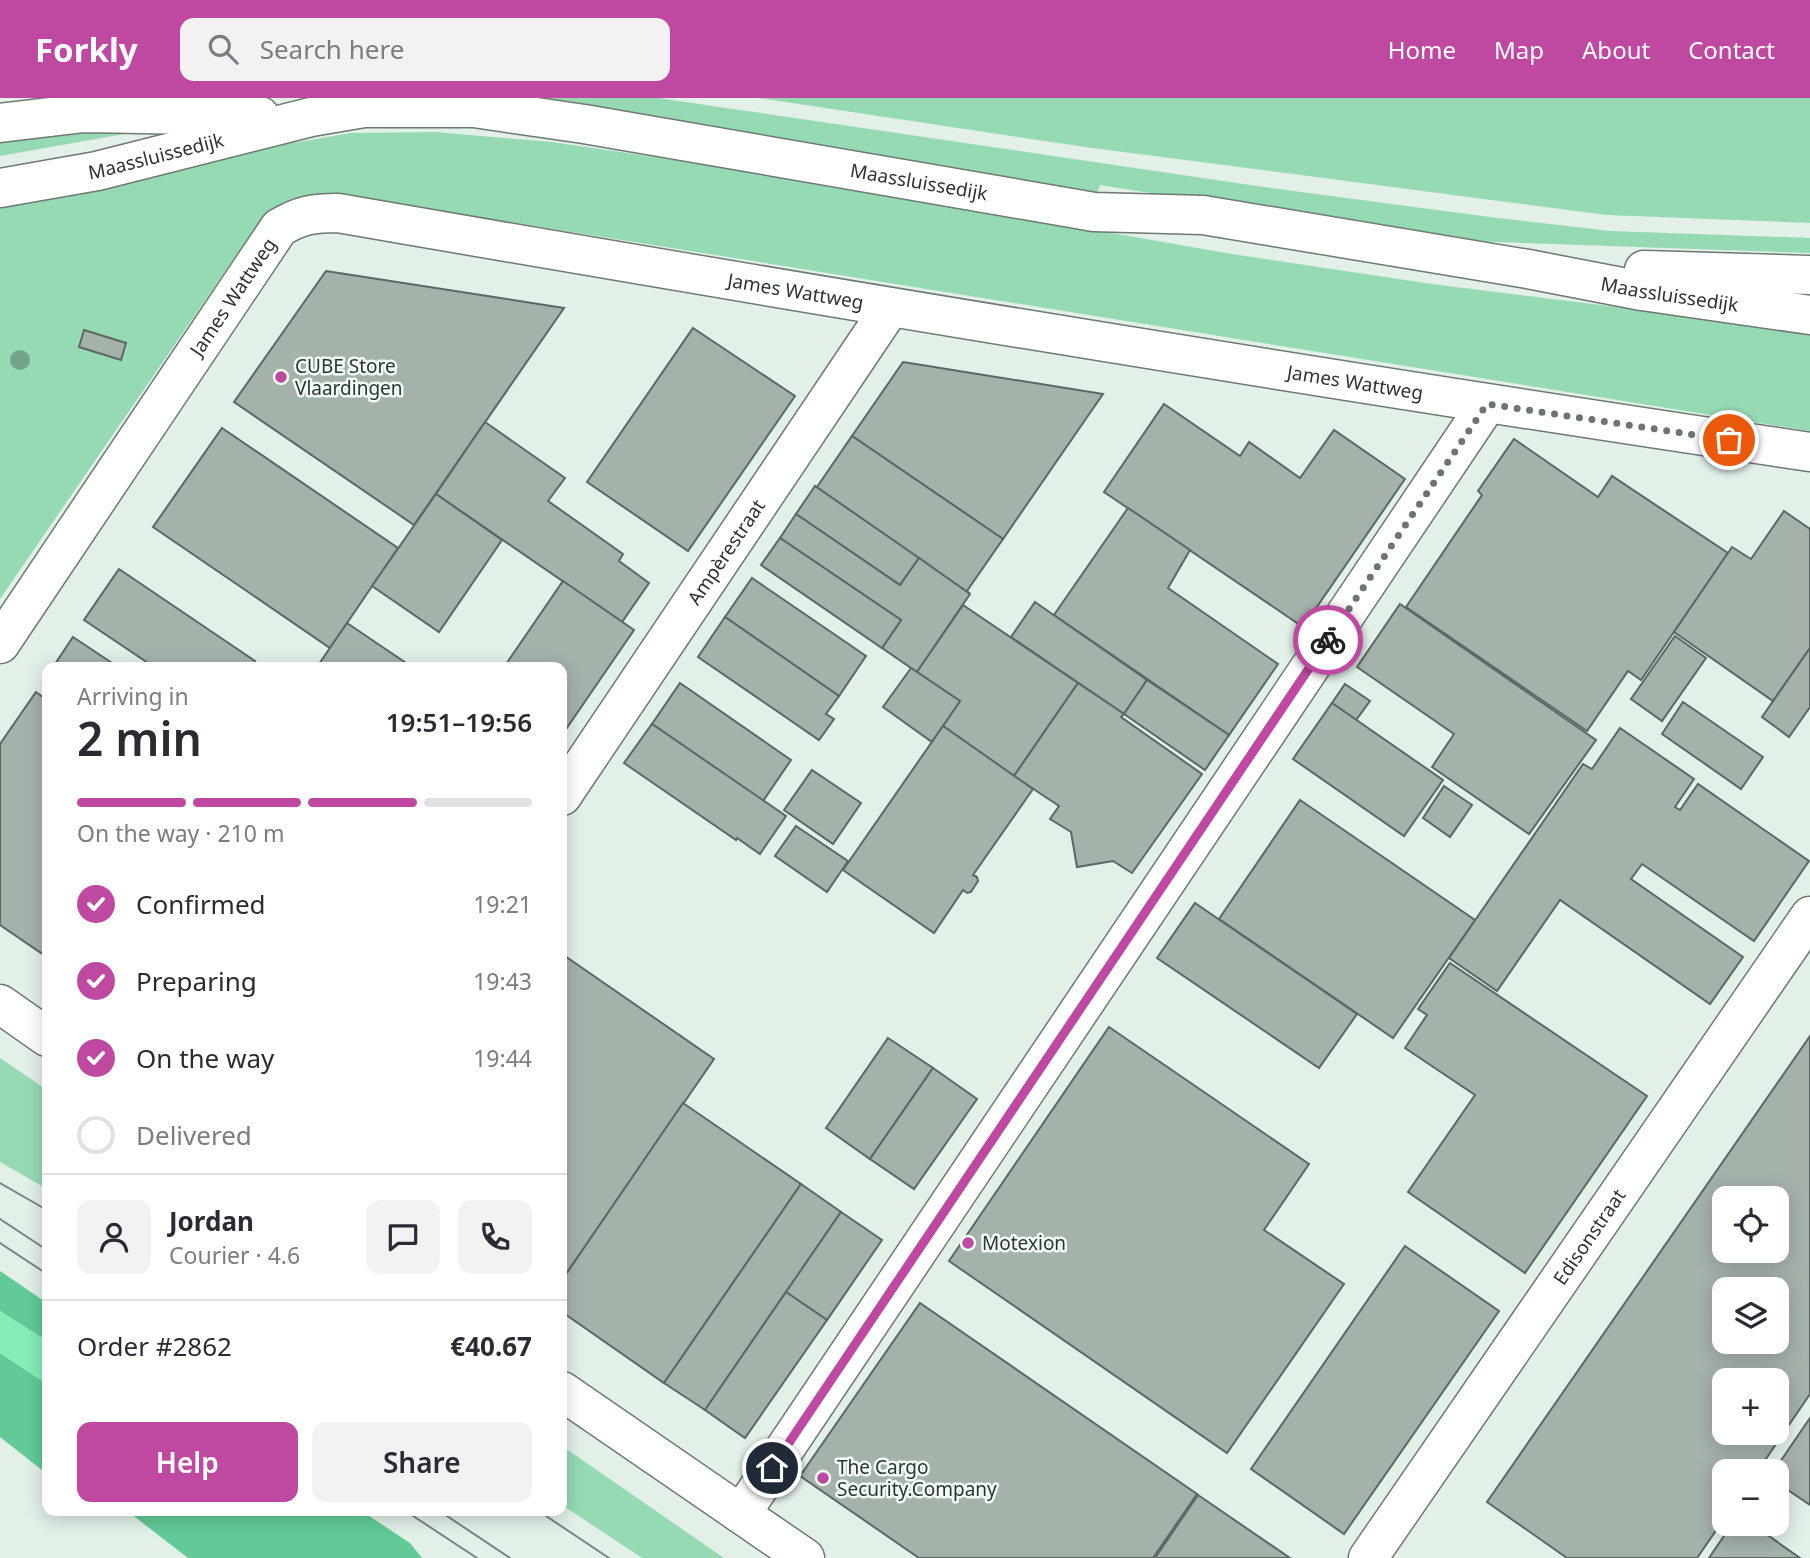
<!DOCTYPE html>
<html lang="en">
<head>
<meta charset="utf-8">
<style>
	body { margin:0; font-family:"Noto Sans",sans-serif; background:#f2f2f3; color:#2b2b33; height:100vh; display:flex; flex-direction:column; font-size:26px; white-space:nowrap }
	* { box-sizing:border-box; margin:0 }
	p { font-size:23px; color:#7c7c81 }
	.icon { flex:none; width:38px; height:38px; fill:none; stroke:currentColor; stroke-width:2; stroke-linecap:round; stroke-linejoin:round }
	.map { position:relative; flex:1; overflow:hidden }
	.panel { position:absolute; left:42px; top:564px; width:525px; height:854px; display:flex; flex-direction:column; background:#fff; border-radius:14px; box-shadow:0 4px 18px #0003 }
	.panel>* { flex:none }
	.buttons { position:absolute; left:1712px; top:1088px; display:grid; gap:14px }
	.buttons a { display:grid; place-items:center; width:77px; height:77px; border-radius:14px; background:#fff; box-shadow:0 4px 18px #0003; font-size:35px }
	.pin { position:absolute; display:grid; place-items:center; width:60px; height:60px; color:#fff; margin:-30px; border:4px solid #fff; border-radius:50%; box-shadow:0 2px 7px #0007 }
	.courier { position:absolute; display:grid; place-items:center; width:70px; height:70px; margin:-35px; border:5px solid #bf49a0; border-radius:50%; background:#fff; color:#222; box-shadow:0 2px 9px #0007 }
	.headline em { font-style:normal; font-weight:600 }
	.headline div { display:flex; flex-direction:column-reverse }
	.headline { display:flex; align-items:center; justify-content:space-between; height:119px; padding:0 35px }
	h1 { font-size:46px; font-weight:600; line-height:52px }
	.bar { display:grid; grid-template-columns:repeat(4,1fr); gap:10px 7px; align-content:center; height:84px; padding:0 35px }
	.bar i { height:9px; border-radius:5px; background:#e1e1e2 }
	.bar .selected { background:#bf49a0 }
	.bar p { grid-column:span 4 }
	.line { display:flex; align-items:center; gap:18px; padding:0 35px; border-top:2px solid #e1e1e2 }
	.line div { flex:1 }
	.round { display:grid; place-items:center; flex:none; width:74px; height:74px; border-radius:14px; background:#f2f2f3 }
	ol { padding:0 35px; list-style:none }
	li { display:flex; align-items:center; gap:21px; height:77px }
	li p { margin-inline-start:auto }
	li .icon { padding:7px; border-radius:50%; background:#bf49a0; color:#fff; stroke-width:4 }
	li:last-child { color:#7c7c81 }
	li i { width:38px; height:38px; border:4px solid #e1e1e2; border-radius:50% }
	.button { display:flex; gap:14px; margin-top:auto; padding:14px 35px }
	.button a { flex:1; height:80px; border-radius:14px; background:#bf49a0; color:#fff; font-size:28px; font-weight:600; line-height:80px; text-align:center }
	.button a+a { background:#f2f2f3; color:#2b2b33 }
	header { display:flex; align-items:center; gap:42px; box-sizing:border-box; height:98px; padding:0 35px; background:#bf49a0; color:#fff }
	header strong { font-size:33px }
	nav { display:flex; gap:38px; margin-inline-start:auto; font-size:24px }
	.search { width:490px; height:63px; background:#f2f2f3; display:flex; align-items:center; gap:18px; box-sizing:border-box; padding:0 24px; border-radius:14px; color:#7c7c81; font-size:26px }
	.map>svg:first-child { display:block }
	.green { fill:#96dab4 }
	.forest { fill:#62ca96 }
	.water { fill:#84ecb6 }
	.building { fill:#a5b2aa; stroke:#5c6861; stroke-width:2; fill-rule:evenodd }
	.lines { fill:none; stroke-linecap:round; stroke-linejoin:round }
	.minor-casing { stroke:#6d7972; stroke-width:41 }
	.minor { stroke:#fff; stroke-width:38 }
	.tram { stroke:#7c8580; stroke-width:2 }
	.tree { fill:#73a48e }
	.done { stroke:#6d7570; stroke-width:7; stroke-dasharray:0 12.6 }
	.route { stroke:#bf49a0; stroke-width:9 }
	.poi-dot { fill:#bf49a0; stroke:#f0fdf5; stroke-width:2.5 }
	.labels { text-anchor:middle; stroke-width:5; stroke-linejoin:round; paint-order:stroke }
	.street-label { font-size:19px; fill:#2e3330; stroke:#f0fdf5 }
	.poi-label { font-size:19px; fill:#2e3330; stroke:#f0fdf5; text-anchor:start }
</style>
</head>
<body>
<header>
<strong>Forkly</strong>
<div class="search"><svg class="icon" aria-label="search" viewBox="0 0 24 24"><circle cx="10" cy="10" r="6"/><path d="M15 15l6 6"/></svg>Search here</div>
<nav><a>Home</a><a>Map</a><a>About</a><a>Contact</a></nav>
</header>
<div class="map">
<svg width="1810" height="1460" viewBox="0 0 1810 1460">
	<rect width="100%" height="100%" fill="#e2f0e8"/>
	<g class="green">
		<path d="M497 0H658L1271 90 1490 119 1611 133 1810 140V155L1468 143 1400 135 1100 87 1096 100Z"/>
		<path d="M758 0H1810V125L1607 117 1085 49Z"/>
		<path d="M152 31 0 58V35Z"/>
		<path d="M435 34 552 44 791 79 1232 156 1432 186 1810 233V333L367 101C322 96 295 92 259 124L0 501V100L252 52 351 35Z"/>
		<path d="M0 960 47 992V1091L0 1064Z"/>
		<path d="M562 1348 724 1460H642L562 1407Z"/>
	</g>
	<g class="forest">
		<path d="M0 1173 47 1205V1243L0 1213Z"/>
		<path d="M0 1255 47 1286V1376L0 1339Z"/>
		<path d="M126 1412H360L410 1445 422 1460H188Z"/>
	</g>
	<path class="water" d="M0 1213 47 1243V1286L0 1255Z"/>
	<g class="building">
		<path d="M326 173 564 210 414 427 234 304Z"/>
		<path d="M693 230 795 298 688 453 587 384Z"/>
		<path d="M84 232 126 245 121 262 79 249Z"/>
		<path d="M903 264 1103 296 1003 441 852 338Z"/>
		<path d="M1164 306 1240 358 1249 344 1300 380 1334 332 1405 381 1303 529 1104 394Z"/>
		<path d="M485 324 565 380 548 403 623 456 619 463 649 485 622 524 436 396Z"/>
		<path d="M222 330 398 450 330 550 153 429Z"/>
		<path d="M852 338 1003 441 967 493 970 496 815 388 817 389Z"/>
		<path d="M1514 341 1598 399 1612 378 1728 455 1641 582 1628 573 1587 633 1406 509 1482 397 1478 393Z"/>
		<path d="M815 388 919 460 900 487 796 416Z"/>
		<path d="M436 396 502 442 439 534 372 488Z"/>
		<path d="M1128 410 1190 452 1168 490 1278 566 1229 637 1054 517Z"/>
		<path d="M1784 413 1810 431V550L1773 603 1674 534 1732 449 1751 461Z"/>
		<path d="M796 416 900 487 919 460 970 496 917 574 882 550 901 522 780 440Z"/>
		<path d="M780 440 901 522 882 550 761 467Z"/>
		<path d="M119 471 255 563 251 569H154L84 522Z"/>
		<path d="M752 480 866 558 839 598 725 519Z"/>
		<path d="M563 483 634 532 562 637V569H504Z"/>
		<path d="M1035 504 1147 582 1124 616 1011 539Z"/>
		<path d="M1400 506 1596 642 1529 736 1432 669 1454 636 1357 569Z"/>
		<path d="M963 507 1078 585 1014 678 943 628 960 603 917 574Z"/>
		<path d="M725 519 839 598 826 616 834 621 819 642 698 559Z"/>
		<path d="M347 525 412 569H317Z"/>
		<path d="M1675 538 1706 560 1662 623 1631 601Z"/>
		<path d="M73 539 118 569H53Z"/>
		<path d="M1810 550V609L1789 639 1762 619Z"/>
		<path d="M911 570 960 603 932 644 883 609Z"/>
		<path d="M1147 582 1229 637 1205 672 1124 616Z"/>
		<path d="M680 585 791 662 763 703 652 626Z"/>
		<path d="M1078 585 1124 616 1121 619 1202 676 1132 775 1113 763 1077 769 1071 734 1050 721 1059 708 1014 678Z"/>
		<path d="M1345 586 1370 603 1356 622 1332 605Z"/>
		<path d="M36 594 47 602V859L0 827V646Z"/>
		<path d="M1683 604 1763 659 1741 691 1662 636Z"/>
		<path d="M1332 605 1443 682 1404 738 1293 661Z"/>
		<path d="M652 626 786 718 760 756 737 740 736 742 624 665Z"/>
		<path d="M943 628 1033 691 973 777 977 779 978 783 971 794 967 795 963 792 934 835 843 772Z"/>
		<path d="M1620 630 1694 681 1675 709 1680 712 1698 686 1809 763 1754 843 1642 766 1631 781 1743 859 1710 906 1560 802 1497 893 1449 860 1583 666 1592 671Z"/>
		<path d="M812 672 861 705 833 746 784 712Z"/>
		<path d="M1444 688 1472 707 1450 739 1423 720Z"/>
		<path d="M1300 702 1475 822 1393 940 1219 821Z"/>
		<path d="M796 728 848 763 827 794 775 758Z"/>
		<path d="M1195 805 1357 916 1319 970 1157 860Z"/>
		<path d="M562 856 714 961 562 1182Z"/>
		<path d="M1450 865 1647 998 1525 1175 1408 1094 1475 997 1405 950 1427 917 1418 911Z"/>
		<path d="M1109 929 1309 1066 1264 1132 1344 1186 1227 1355 949 1163Z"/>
		<path d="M1810 938V1296L1757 1374H1724V1421L1697 1460H1567L1487 1404ZM1724 1101H1776V1153H1724ZM1724 1192H1776V1244H1724ZM1724 1283H1776V1335H1724Z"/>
		<path d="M888 940 933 970 870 1061 826 1030Z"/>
		<path d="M933 970 977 1001 914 1091 870 1061Z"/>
		<path d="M683 1005 801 1086 664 1285 562 1214V1182Z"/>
		<path d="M801 1086 841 1114 705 1312 664 1285Z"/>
		<path d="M841 1114 882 1142 827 1222 786 1194Z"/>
		<path d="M1405 1148 1499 1213 1344 1436 1251 1371Z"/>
		<path d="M786 1194 827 1222 745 1340 705 1312Z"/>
		<path d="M920 1205 1197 1396 1153 1460H919L800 1378Z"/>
		<path d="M1810 1320V1407L1776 1384V1374H1773Z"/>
		<path d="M1198 1397 1290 1460H1155Z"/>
		<path d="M1732 1426H1752L1800 1460H1709Z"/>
	</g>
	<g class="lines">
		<defs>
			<g id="minor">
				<path d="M0 25 84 15 260 18"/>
				<path id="s1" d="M0 90 97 73 311 19 364 10H474L584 26 1094 114 1203 117 1528 171 1642 193 1810 217"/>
				<path d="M1644 172 1810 177"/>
				<path id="s2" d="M0 546 279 130C300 117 313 115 338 115 828 200 1318 281 1810 354"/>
				<path id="s3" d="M562 698 890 210"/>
				<path d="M0 906 47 939"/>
				<path d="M562 1293 805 1460"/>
				<path d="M741 1416 1487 306"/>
				<path id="s4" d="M1368 1460 1810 818"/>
			</g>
		</defs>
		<use href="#minor" class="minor-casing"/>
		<use href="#minor" class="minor"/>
		<g class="tram">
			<path d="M0 1085 47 1112"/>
			<path d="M0 1121 47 1152"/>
			<path d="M0 1145 47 1176"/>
			<path d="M404 1412 477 1460"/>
			<path d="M438 1412 510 1460"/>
			<path d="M537 1412 609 1460"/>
		</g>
	</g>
	<circle class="tree" cx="20" cy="262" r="10"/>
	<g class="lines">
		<path class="done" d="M1328 542 1487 306 1729 342"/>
		<path class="route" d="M772 1370 1328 542"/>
	</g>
	<g class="poi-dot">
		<circle cx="281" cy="279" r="7"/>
		<circle cx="968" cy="1145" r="7"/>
		<circle cx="823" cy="1380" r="7"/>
	</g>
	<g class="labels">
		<g class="street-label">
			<text dy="7" stroke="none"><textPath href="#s1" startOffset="159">Maassluissedijk</textPath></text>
			<text dy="7" stroke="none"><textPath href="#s1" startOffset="934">Maassluissedijk</textPath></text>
			<text dy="7" stroke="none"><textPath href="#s2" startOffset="1027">James Wattweg</textPath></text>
			<text dy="7" stroke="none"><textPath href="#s1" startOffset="1694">Maassluissedijk</textPath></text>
			<text dy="7" stroke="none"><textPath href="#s2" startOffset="418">James Wattweg</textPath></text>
			<text dy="7" stroke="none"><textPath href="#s2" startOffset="1594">James Wattweg</textPath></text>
			<text dy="7" stroke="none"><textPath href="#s3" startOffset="294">Ampèrestraat</textPath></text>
			<text dy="7" stroke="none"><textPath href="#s4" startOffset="390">Edisonstraat</textPath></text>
		</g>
		<g class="poi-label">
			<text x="295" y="275">CUBE Store<tspan x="295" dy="22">Vlaardingen</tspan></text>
			<text x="982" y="1152">Motexion</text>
			<text x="837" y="1376">The Cargo<tspan x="837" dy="22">Security.Company</tspan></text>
		</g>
	</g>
</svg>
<div class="buttons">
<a><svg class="icon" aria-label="locate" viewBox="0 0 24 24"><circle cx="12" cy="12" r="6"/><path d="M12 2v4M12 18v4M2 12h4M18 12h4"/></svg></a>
<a><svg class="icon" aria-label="layers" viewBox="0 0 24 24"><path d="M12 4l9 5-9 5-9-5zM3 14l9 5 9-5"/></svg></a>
<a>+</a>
<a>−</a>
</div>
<div class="pin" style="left:1729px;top:342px;background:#ea580c"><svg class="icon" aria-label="bag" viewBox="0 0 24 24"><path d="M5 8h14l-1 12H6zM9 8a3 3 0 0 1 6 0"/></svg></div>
<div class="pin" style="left:772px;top:1370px;background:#1f2937"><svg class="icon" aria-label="home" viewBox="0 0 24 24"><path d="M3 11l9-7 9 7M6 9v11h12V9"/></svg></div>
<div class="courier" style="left:1328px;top:542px"><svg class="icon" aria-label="bike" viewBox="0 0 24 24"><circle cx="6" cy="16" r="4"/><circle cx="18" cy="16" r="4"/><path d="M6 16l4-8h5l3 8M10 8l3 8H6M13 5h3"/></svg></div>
<section class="panel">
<div class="headline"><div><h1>2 min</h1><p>Arriving in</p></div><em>19:51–19:56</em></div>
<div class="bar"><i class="selected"></i><i class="selected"></i><i class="selected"></i><i></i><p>On the way · 210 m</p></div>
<ol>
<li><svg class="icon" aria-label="check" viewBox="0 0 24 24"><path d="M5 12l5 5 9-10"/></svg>Confirmed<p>19:21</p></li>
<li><svg class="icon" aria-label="check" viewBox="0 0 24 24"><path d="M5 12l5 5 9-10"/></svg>Preparing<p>19:43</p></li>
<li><svg class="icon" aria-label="check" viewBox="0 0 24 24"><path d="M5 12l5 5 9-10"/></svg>On the way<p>19:44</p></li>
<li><i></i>Delivered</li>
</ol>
<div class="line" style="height:126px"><a class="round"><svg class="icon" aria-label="person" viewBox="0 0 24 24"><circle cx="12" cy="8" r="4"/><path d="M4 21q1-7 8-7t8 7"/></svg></a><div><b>Jordan</b><p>Courier · 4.6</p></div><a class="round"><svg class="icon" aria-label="chat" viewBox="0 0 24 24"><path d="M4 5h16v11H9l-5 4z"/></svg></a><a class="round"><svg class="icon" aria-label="phone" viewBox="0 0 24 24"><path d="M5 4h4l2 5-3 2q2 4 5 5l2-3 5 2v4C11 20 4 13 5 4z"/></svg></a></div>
<div class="line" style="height:91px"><div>Order #2862</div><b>€40.67</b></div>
<div class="button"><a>Help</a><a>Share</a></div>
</section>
</div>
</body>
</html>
